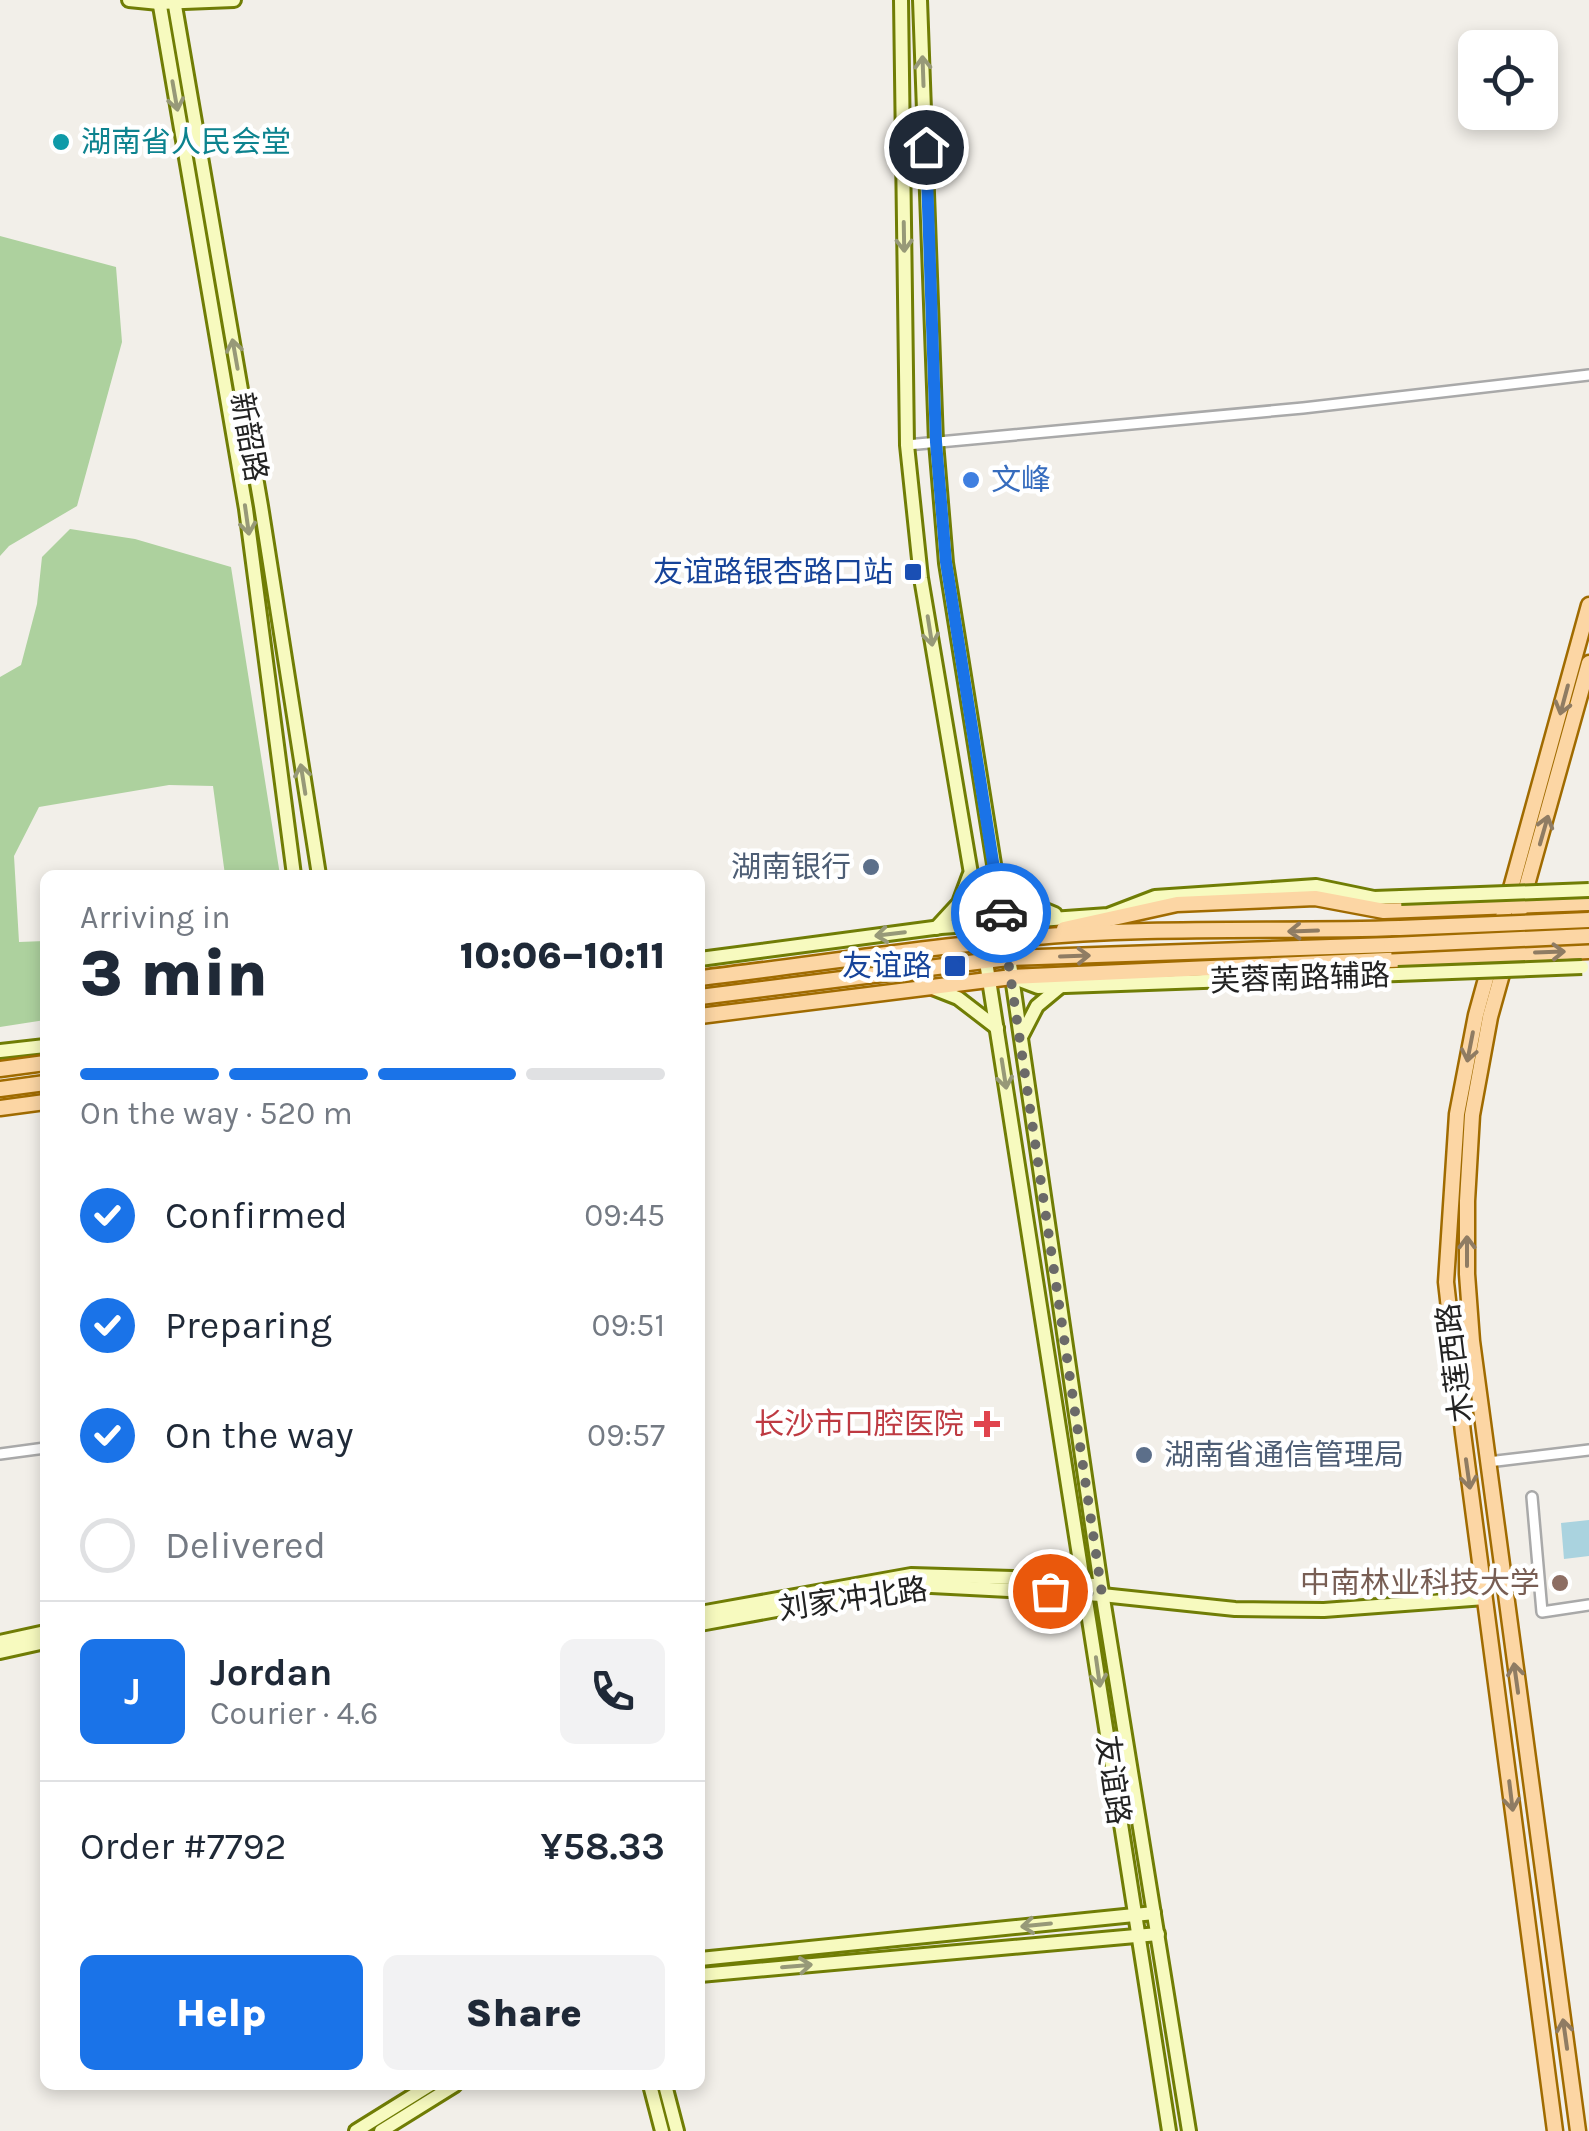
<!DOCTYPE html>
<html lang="en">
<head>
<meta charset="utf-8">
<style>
	body { margin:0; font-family:Karla,"Noto Sans SC",sans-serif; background:#f2f2f3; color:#1f2937; height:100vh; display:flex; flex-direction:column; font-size:38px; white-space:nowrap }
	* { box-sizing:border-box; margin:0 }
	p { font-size:32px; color:#747a83 }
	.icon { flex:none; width:55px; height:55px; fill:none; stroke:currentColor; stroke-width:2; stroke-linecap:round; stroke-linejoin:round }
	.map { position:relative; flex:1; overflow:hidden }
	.panel { position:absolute; left:40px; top:870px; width:665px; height:1220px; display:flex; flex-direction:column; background:#fff; border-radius:15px; box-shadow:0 5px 15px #0003 }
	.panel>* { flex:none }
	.buttons { position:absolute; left:1458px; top:30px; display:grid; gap:20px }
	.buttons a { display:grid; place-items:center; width:100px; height:100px; border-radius:15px; background:#fff; box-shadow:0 5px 15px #0003; font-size:50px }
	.pin { position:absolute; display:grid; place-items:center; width:85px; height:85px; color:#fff; margin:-42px; border:5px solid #fff; border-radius:50%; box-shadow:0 2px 10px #0007 }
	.courier { position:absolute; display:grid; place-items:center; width:100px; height:100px; margin:-50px; border:8px solid #1a73e8; border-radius:50%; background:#fff; color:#222; box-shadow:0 2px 12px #0007 }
	.head em { font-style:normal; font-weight:800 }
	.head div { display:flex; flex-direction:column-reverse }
	.head { display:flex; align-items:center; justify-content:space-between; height:170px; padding:0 40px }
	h1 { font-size:65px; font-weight:800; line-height:75px }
	.bar { display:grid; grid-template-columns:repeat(4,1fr); gap:15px 10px; align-content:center; height:120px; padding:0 40px }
	.bar i { height:12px; border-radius:8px; background:#e0e1e3 }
	.bar .current { background:#1a73e8 }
	.bar p { grid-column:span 4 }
	.line { display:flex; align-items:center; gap:25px; padding:0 40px; border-top:2px solid #e0e1e3 }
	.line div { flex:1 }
	.round { display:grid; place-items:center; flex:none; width:105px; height:105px; border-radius:15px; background:#f2f2f3 }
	ol { padding:0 40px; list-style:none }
	li { display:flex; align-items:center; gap:30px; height:110px }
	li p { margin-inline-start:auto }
	li .icon { padding:10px; border-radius:50%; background:#1a73e8; color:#fff; stroke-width:4 }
	li:last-child { color:#747a83 }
	li i { width:55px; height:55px; border:5px solid #e0e1e3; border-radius:50% }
	.cta { display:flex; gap:20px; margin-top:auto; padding:20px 40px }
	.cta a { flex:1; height:115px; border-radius:15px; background:#1a73e8; color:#fff; font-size:40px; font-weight:800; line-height:115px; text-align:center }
	.cta a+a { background:#f2f2f3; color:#1f2937 }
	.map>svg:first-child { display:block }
	.forest { fill:#add19e }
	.water { fill:#aad3df }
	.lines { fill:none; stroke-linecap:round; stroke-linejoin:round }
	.street-casing { stroke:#a9a9a9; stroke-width:14 }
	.secondary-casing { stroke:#707d05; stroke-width:18 }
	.primary-casing { stroke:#a06b00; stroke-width:19 }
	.street { stroke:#fff; stroke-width:9 }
	.secondary { stroke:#f7fabf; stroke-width:12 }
	.primary { stroke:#fcd6a4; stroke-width:14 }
	.secondary-bridge-casing { stroke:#707d05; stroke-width:18; stroke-linecap:butt }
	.primary-bridge-casing { stroke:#a06b00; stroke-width:19; stroke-linecap:butt }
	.secondary-bridge { stroke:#f7fabf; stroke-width:12 }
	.primary-bridge { stroke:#fcd6a4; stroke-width:14 }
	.oneway { stroke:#979978 }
	.oneway2 { stroke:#8f7c63 }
	.done { stroke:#6b6a68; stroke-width:10; stroke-dasharray:0 18 }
	.route { stroke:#1a73e8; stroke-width:12 }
	.culture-dot { fill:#0f9aa8; stroke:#fff; stroke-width:4 }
	.shop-dot { fill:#3f7fe0; stroke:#fff; stroke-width:4 }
	.transit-dot { fill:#1a4fb4; stroke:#fff; stroke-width:4 }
	.service-dot { fill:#5c6f8a; stroke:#fff; stroke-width:4 }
	.health-dot { fill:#e0444e; stroke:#fff; stroke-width:4 }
	.education-dot { fill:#8d6e63; stroke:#fff; stroke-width:4 }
	.labels { text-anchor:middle; stroke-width:9; stroke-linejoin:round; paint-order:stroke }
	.culture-label { font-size:30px; fill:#0d838f; stroke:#fff; text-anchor:start }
	.street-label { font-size:30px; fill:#222; stroke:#fff }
	.shop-label { font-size:30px; fill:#366cbe; stroke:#fff; text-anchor:start }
	.transit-label { font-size:30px; fill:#164399; stroke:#fff; text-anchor:end }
	.service-label { font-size:30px; fill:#4e5e75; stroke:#fff; text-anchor:end }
	.health-label { font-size:30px; fill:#be3a42; stroke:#fff; text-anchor:end }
	.education-label { font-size:30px; fill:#785e54; stroke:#fff; text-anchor:end }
</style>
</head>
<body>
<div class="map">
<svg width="1589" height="2131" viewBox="0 0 1589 2131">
	<rect width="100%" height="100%" fill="#f2efe9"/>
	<g class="forest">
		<path d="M0 236 116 267 122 342 77 506 9 546 0 556Z"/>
		<path d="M70 529 135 539 231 567 280 875H225L213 786 169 785 39 807 14 856 19 942 45 941V1020L0 1027V677L21 665 37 604 42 557Z"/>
	</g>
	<path class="water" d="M1589 1520V1556L1564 1559 1561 1523Z"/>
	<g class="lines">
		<defs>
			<g id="street">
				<path d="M907 445 1303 408 1589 375"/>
				<path d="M0 1454 45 1448"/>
				<path d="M1488 1462 1589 1450"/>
				<path d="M1532 1497 1542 1612 1589 1605"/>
			</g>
			<g id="secondary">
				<path d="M129 0 159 3 234 0"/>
				<path d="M159 0 246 509 294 875"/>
				<path d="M174 0 261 506 319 875"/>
				<path d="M901 0 907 445 921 578 989 980 1169 2131"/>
				<path d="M920 0 936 442 946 563 1012 977 1101 1586 1189 2131"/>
				<path d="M997 878 1012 896 1055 914"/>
				<path d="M936 928 959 903 969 876"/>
				<path d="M700 959 941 927 1108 915 1155 897 1316 886 1374 898 1401 897"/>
				<path d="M1012 977 1038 987 1398 974"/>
				<path d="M930 987 958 998 997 1028"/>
				<path d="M1022 1035 1037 1006 1061 986"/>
				<path d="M0 1051 45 1046"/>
				<path d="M700 1613 911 1575 1013 1578 1093 1585"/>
				<path d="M700 1624 912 1585 1102 1595 1235 1609 1324 1610 1485 1598"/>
				<path d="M0 1642 45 1632"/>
				<path d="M0 1652 45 1642"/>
				<path d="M700 1959 1154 1913"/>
				<path d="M700 1975 1158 1934"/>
				<path d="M650 2085 662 2131"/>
				<path d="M665 2085 677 2131"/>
				<path d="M356 2131 430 2085"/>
				<path d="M381 2131 455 2085"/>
			</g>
			<g id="primary">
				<path d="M1064 929 1177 904 1315 898 1384 911 1589 903"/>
				<path d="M700 978C809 965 917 948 1026 938 1151 926 1276 932 1400 928"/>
				<path d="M700 997 1008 958 1391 945"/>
				<path d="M700 1016 1012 977 1589 951"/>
				<path d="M0 1069 45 1063"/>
				<path d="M0 1089 45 1083"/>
				<path d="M0 1108 45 1102"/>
				<path d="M1555 2131 1463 1433 1446 1282 1457 1114 1476 1015 1589 605"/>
				<path d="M1578 2131 1472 1341 1467 1274V1201L1472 1115 1490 1017 1589 663"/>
			</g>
		</defs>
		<use href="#street" class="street-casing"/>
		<use href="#secondary" class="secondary-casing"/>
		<use href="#primary" class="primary-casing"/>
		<use href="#street" class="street"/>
		<use href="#secondary" class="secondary"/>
		<use href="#primary" class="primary"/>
		<defs>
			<g id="secondary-bridge">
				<path d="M1401 897 1589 890"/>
				<path d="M1398 974 1582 967"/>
			</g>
			<g id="primary-bridge">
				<path d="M1400 928 1589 920"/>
				<path d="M1391 945 1589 936"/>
			</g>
		</defs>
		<use href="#secondary-bridge" class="secondary-bridge-casing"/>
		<use href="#primary-bridge" class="primary-bridge-casing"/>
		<use href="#secondary-bridge" class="secondary-bridge"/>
		<use href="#primary-bridge" class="primary-bridge"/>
	</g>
	<defs><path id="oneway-shaft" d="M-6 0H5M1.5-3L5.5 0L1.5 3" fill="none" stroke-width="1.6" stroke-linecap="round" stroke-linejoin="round" transform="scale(2.5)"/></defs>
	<g class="oneway">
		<use href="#oneway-shaft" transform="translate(923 71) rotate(-92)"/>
		<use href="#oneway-shaft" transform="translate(175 96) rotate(80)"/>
		<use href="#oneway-shaft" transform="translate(904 237) rotate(89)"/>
		<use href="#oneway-shaft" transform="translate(235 354) rotate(-100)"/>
		<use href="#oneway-shaft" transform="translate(247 520) rotate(82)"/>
		<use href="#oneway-shaft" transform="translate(930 631) rotate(81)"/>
		<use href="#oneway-shaft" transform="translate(303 779) rotate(-99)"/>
		<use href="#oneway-shaft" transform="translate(890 934) rotate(173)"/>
		<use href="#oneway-shaft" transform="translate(1004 1074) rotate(81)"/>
		<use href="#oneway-shaft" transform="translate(1098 1672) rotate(82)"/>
		<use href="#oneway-shaft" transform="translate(1036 1925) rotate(174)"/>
		<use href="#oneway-shaft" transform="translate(797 1966) rotate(-5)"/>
	</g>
	<g class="oneway2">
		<use href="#oneway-shaft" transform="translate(1564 700) rotate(105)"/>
		<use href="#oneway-shaft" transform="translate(1544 830) rotate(-74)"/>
		<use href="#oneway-shaft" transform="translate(1303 931) rotate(178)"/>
		<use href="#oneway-shaft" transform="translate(1550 952) rotate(-2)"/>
		<use href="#oneway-shaft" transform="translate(1075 956) rotate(-2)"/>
		<use href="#oneway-shaft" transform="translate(1470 1047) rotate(101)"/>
		<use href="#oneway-shaft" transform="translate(1467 1251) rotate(-90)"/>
		<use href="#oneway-shaft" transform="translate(1468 1474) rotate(82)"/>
		<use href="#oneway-shaft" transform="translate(1516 1678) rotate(-98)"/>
		<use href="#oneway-shaft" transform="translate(1511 1796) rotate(83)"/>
		<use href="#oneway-shaft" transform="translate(1565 2034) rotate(-98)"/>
	</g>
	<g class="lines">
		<path class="done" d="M1001 913 1102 1594 1050 1591"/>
		<path class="route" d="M926 147 936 442 946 562 1001 913"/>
	</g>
	<circle class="culture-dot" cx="61" cy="142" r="10"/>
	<circle class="shop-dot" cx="971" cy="480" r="10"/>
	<g class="transit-dot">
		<rect x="903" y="562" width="20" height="20" rx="5"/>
		<rect x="943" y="954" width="24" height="24" rx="5"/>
	</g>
	<g class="service-dot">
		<circle cx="871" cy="867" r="10"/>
		<circle cx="1144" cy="1455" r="10"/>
	</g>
	<path class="health-dot" d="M982 1409h10v10h10v10h-10v10h-10v-10h-10v-10h10z"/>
	<circle class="education-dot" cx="1560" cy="1583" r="10"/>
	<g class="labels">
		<g class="culture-label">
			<text x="81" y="152">湖南省人民会堂</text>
		</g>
		<g class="street-label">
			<text transform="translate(249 437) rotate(80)" y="10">新韶路</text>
			<text transform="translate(1300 978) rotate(-2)" y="10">芙蓉南路辅路</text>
			<text transform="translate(1455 1363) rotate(-97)" y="10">木莲西路</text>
			<text transform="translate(853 1599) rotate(-8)" y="10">刘家冲北路</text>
			<text transform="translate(1113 1780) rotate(82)" y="10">友谊路</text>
		</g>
		<g class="shop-label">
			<text x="991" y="490">文峰</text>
		</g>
		<g class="transit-label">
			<text x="893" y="582">友谊路银杏路口站</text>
			<text x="932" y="976">友谊路</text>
		</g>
		<g class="service-label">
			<text x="851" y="877">湖南银行</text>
			<text x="1164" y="1465" text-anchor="start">湖南省通信管理局</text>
		</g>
		<g class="health-label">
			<text x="964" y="1434">长沙市口腔医院</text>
		</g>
		<g class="education-label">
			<text x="1540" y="1593">中南林业科技大学</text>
		</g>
	</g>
</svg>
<div class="buttons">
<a><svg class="icon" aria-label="locate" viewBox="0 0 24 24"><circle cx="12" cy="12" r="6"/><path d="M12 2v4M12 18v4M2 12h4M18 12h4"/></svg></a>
</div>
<div class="pin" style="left:1050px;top:1591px;background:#ea580c"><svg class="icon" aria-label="bag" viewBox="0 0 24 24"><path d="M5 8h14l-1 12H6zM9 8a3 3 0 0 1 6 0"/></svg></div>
<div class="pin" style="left:926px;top:147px;background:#1f2937"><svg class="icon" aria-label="home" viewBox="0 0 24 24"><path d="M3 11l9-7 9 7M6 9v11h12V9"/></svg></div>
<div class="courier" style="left:1001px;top:913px"><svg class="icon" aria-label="car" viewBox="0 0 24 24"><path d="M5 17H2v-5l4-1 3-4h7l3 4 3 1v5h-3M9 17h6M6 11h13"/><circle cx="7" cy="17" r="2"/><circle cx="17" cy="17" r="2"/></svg></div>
<section class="panel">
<div class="head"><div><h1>3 min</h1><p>Arriving in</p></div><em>10:06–10:11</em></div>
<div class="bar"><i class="current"></i><i class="current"></i><i class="current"></i><i></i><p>On the way · 520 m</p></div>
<ol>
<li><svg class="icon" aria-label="check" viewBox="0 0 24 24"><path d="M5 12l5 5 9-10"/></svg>Confirmed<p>09:45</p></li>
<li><svg class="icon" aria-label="check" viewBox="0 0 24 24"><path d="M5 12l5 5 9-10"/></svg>Preparing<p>09:51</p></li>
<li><svg class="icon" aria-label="check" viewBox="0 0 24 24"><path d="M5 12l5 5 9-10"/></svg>On the way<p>09:57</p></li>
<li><i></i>Delivered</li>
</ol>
<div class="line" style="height:180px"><b class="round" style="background:#1a73e8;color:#fff">J</b><div><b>Jordan</b><p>Courier · 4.6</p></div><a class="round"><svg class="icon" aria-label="phone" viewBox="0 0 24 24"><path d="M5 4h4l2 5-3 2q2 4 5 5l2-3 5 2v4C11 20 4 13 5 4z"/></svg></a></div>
<div class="line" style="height:130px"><div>Order #7792</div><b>¥58.33</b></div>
<div class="cta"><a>Help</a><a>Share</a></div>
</section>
</div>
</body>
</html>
